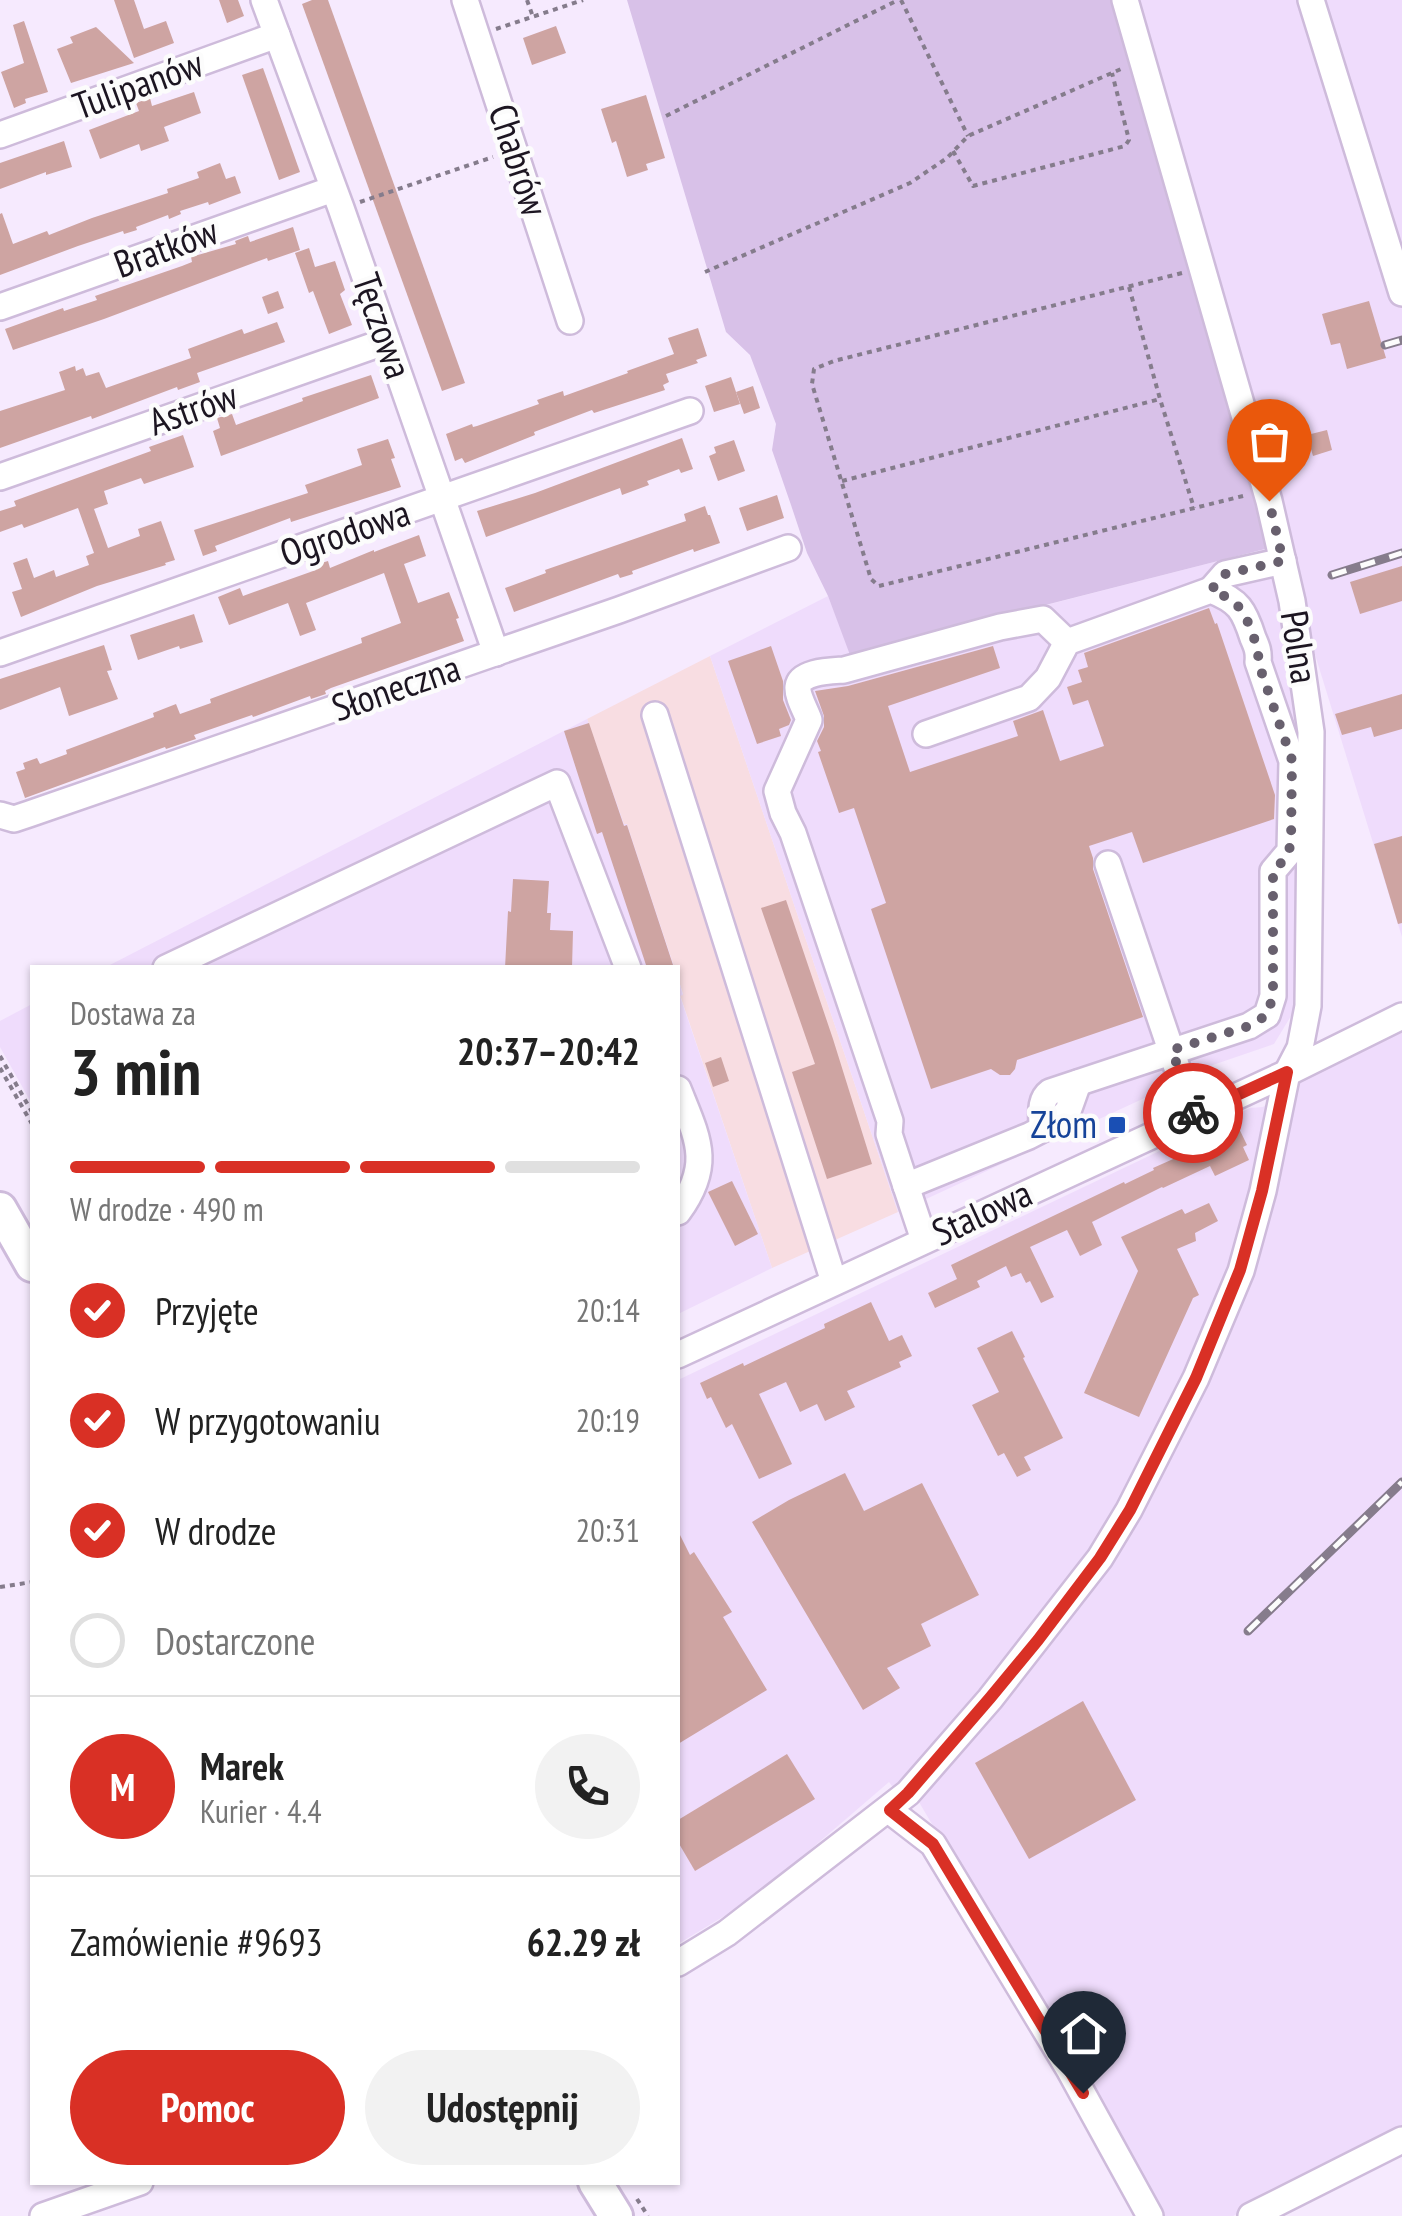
<!DOCTYPE html>
<html lang="pl">
<head>
<meta charset="utf-8">
<style>
	body { margin:0; font-family:"PT Sans Narrow",sans-serif; background:#f2f2f2; color:#222; height:100vh; display:flex; flex-direction:column; font-size:38px; white-space:nowrap }
	* { box-sizing:border-box; margin:0 }
	p { font-size:32px; color:#767676 }
	.icon { flex:none; width:55px; height:55px; fill:none; stroke:currentColor; stroke-width:2; stroke-linecap:round; stroke-linejoin:round }
	.map { position:relative; flex:1; overflow:hidden }
	.drawer { position:absolute; left:30px; top:965px; width:650px; height:1220px; display:flex; flex-direction:column; background:#fff; border-radius:0px; box-shadow:0 2px 8px #0004 }
	.drawer>* { flex:none }
	.pin { position:absolute; display:grid; place-items:center; width:85px; height:85px; color:#fff; margin:-102px -42px; border-radius:50% 50% 50% 0; rotate:-45deg; box-shadow:0 0 10px #0007 }
	.pin .icon { rotate:45deg }
	.courier { position:absolute; display:grid; place-items:center; width:100px; height:100px; margin:-50px; border:8px solid #d93025; border-radius:50%; background:#fff; color:#222; box-shadow:0 2px 12px #0007 }
	.overview em { font-style:normal; font-weight:700 }
	.overview div { display:flex; flex-direction:column-reverse }
	.overview { display:flex; align-items:center; justify-content:space-between; height:170px; padding:0 40px }
	h1 { font-size:65px; font-weight:700; line-height:75px }
	.bar { display:grid; grid-template-columns:repeat(4,1fr); gap:15px 10px; align-content:center; height:120px; padding:0 40px }
	.bar i { height:12px; border-radius:8px; background:#e0e0e0 }
	.bar .selected { background:#d93025 }
	.bar p { grid-column:span 4 }
	.line { display:flex; align-items:center; gap:25px; padding:0 40px; border-top:2px solid #e0e0e0 }
	.line div { flex:1 }
	.round { display:grid; place-items:center; flex:none; width:105px; height:105px; border-radius:52px; background:#f2f2f2 }
	ol { padding:0 40px; list-style:none }
	li { display:flex; align-items:center; gap:30px; height:110px }
	li p { margin-inline-start:auto }
	li .icon { padding:10px; border-radius:50%; background:#d93025; color:#fff; stroke-width:4 }
	li:last-child { color:#767676 }
	li i { width:55px; height:55px; border:5px solid #e0e0e0; border-radius:50% }
	.action { display:flex; gap:20px; margin-top:auto; padding:20px 40px }
	.action a { flex:1; height:115px; border-radius:60px; background:#d93025; color:#fff; font-size:40px; font-weight:700; line-height:115px; text-align:center }
	.action a+a { background:#f2f2f2; color:#222 }
	.map>svg:first-child { display:block }
	.commercial { fill:#f8dde2 }
	.built { fill:#efdcfc }
	.green { fill:#d8c1e8 }
	.building { fill:#cea4a2 }
	.lines { fill:none; stroke-linecap:round; stroke-linejoin:round }
	.minor-casing { stroke:#cebbdb; stroke-width:30 }
	.major-casing { stroke:#cebbdb; stroke-width:38 }
	.path { stroke:#857c8c; stroke-width:4; stroke-dasharray:5 5; stroke-linecap:butt }
	.minor { stroke:#fff; stroke-width:25 }
	.major { stroke:#fff; stroke-width:32 }
	.rail-casing { stroke:#867c8c; stroke-width:9 }
	.rail { stroke:#fcfcfc; stroke-width:5; stroke-dasharray:15; stroke-linecap:butt }
	.done { stroke:#68606e; stroke-width:10; stroke-dasharray:0 18 }
	.route { stroke:#d93025; stroke-width:12 }
	.transit-dot { fill:#1a4fb4; stroke:#fcfcfc; stroke-width:4 }
	.labels { text-anchor:middle; stroke-width:9; stroke-linejoin:round; paint-order:stroke }
	.street-label { font-size:38px; fill:#1c1521; stroke:#fcfcfc }
	.transit-label { font-size:38px; fill:#164399; stroke:#fcfcfc; text-anchor:end }
</style>
</head>
<body>
<div class="map">
<svg width="1402" height="2216" viewBox="0 0 1402 2216">
	<rect width="100%" height="100%" fill="#f6eafe"/>
	<path class="commercial" d="M710 656 898 1212 772 1268 680 995 683 994 678 978V968L674 967 627 825H624L587 719Z"/>
	<g class="built">
		<path d="M1136 0H1402V937L1313 648 1293 541Z"/>
		<path d="M1269 548 1279 593 1298 720 1294 1011 1274 1044 1204 1068 1203 1071 898 1212 710 656 828 596 851 655Z"/>
		<path d="M587 719 624 824H627L674 967 104 968Z"/>
		<path d="M678 978 683 995 680 996 772 1268 678 1314Z"/>
		<path d="M32 1004V1104L0 1047V1021Z"/>
		<path d="M1402 1032V2129L1233 2216H1163L916 1797 894 1789 889 1782 754 1898 678 1944V1380L1250 1108 1263 1107 1292 1084Z"/>
	</g>
	<path class="green" d="M627 0H1112L1269 548 850 655 828 596 807 553 791 505 772 450 776 424 750 355 726 332Z"/>
	<g class="building">
		<path d="M114 0H134L144 29 166 21 174 43 134 58Z"/>
		<path d="M219 0H238L244 16 227 23Z"/>
		<path d="M312 0H328L465 383 442 391 302 4Z"/>
		<path d="M24 21 48 92 25 99 26 103 14 108 1 72 24 63 13 25Z"/>
		<path d="M556 26 566 53 532 65 523 38Z"/>
		<path d="M96 27 134 63 71 83 57 49 73 43 70 37Z"/>
		<path d="M263 68 300 172 279 180 242 75Z"/>
		<path d="M194 92 201 113 164 127 169 141 141 151 139 144 100 159 89 130 139 111 136 103 150 98 152 106Z"/>
		<path d="M646 95 665 158 646 164 648 170 627 177 616 141 612 143 601 109Z"/>
		<path d="M64 141 72 167 46 175V172L0 189V163Z"/>
		<path d="M220 163 226 179 235 176 241 193 209 205 208 202 180 211 181 214 169 219 168 215 136 227 137 230 124 234 123 231 78 246 0 275V214L2 213 13 244 47 231 49 235 92 218 168 193 167 189 199 178 197 172Z"/>
		<path d="M293 227 300 250 268 261 267 258 104 319 13 350 5 329 63 308 64 311 97 300 95 296 182 266 192 262 191 257 236 244 235 241 248 236 250 242Z"/>
		<path d="M309 248 315 267 335 261 345 290 340 294 352 325 329 334 313 291 309 293 295 253Z"/>
		<path d="M278 291 284 308 268 314 262 297Z"/>
		<path d="M1369 301 1386 358 1347 369 1340 343 1331 345 1322 314Z"/>
		<path d="M277 322 285 342 197 373 200 382 178 390 177 387 92 419 91 416 0 448V411L65 390 59 372 75 366 76 371 83 368 86 376 99 372 106 388 191 358 188 349 242 329 244 334Z"/>
		<path d="M698 328 707 356 696 360 698 363 666 374 669 382 663 385 665 390 594 413 592 410 534 432 535 435 465 463 462 458 455 461 446 434 472 424 473 427 477 426 539 404 537 400 563 391 564 396 628 373 627 371 674 354 668 338Z"/>
		<path d="M371 375 379 398 221 456 213 431 220 428 217 418 232 414 236 425 303 401 302 398Z"/>
		<path d="M731 377 740 404 714 412 705 386Z"/>
		<path d="M753 386 760 408 744 414 736 392Z"/>
		<path d="M1327 430 1332 450 1313 456 1307 435Z"/>
		<path d="M183 435 194 467 144 484 141 478 104 491 108 504 94 509 108 548 140 536 138 529 161 521 175 560 165 563 166 565 97 586 21 617 12 592 22 589 13 563 27 558 34 578 54 570 56 577 89 565 86 556 94 553 78 508 24 528 22 524 0 532V511L16 506 14 501 151 451 149 447Z"/>
		<path d="M682 438 693 469 681 473 679 469 647 481 649 485 622 495 620 488 486 537 477 511 535 493Z"/>
		<path d="M388 439 395 458 391 459 401 487 291 522 290 518 215 546 217 551 203 556 194 530 308 493 305 485 362 465 357 449Z"/>
		<path d="M734 440 745 471 718 481 709 456 716 453 714 447Z"/>
		<path d="M777 495 784 518 747 531 739 508Z"/>
		<path d="M705 506 708 515H710L720 543 694 552 693 549 632 571 633 574 620 578 618 574 514 612 505 588 546 573 545 570 686 521 684 514Z"/>
		<path d="M419 535 426 556 404 564 418 603 449 592 459 618 456 619 464 641 331 688 325 691 326 694 311 699 310 696 253 717 252 715 194 735 196 739 166 749 165 747 25 798 16 772 25 769 23 763 37 758 40 764 67 754 66 750 154 717 153 713 176 704 180 714 211 703 210 699 362 643 361 638 401 623 384 573 306 603 316 630 300 636 288 603 229 625 218 597 240 588 243 596 316 570 315 565 328 561 330 568 374 550V552Z"/>
		<path d="M1402 566V601L1360 614 1350 582Z"/>
		<path d="M1209 608 1215 624 1217 623 1275 795 1274 819 1143 863 1132 832 1089 846 1093 858V869L1143 1017 1017 1060 1015 1069 1010 1075H1000L991 1069 931 1089 871 909 886 903 854 808 839 813 818 752 821 751 817 741 824 727V716L815 691 848 686 993 646 1000 668 888 706 910 772 1018 736 1013 721 1043 710 1060 761 1104 746 1088 700 1073 705 1067 687 1082 682 1078 670 1088 667 1084 653Z"/>
		<path d="M194 614 203 642 180 649 179 646 138 660 130 635Z"/>
		<path d="M104 645 112 670 107 671 118 699 69 716 60 687 0 710V679Z"/>
		<path d="M771 646 783 681V700L791 720 789 725 779 729 781 736 757 744 728 661Z"/>
		<path d="M1402 694V729L1374 737 1371 727 1342 735 1335 714Z"/>
		<path d="M589 723 624 826 627 825 674 968H647L602 832 597 834 564 731Z"/>
		<path d="M1402 836V923L1398 924 1374 844Z"/>
		<path d="M513 879 549 881 547 913H551L550 930 573 931 572 968H505L508 911 511 912Z"/>
		<path d="M786 900 833 1039 872 1164 827 1179 792 1072 815 1064 761 908Z"/>
		<path d="M721 1057 729 1081 713 1087 705 1063Z"/>
		<path d="M1233 1116 1247 1145 1243 1147 1249 1160 1215 1176 1210 1166 1163 1188 1162 1187 1092 1222 1102 1245 1080 1256 1067 1230 1030 1247 1054 1297 1041 1303 1030 1281 1026 1283 1021 1273 1011 1277 1006 1266 977 1281 980 1287 935 1308 928 1293 957 1279 951 1265 1124 1182 1125 1184 1154 1170 1153 1168 1180 1156 1174 1143Z"/>
		<path d="M732 1181 758 1234 735 1246 708 1192Z"/>
		<path d="M1209 1203 1218 1221 1195 1233 1196 1241 1177 1249 1199 1295 1193 1298 1139 1417 1084 1393 1138 1271 1121 1237 1182 1209 1185 1214Z"/>
		<path d="M871 1302 889 1341 902 1335 912 1356 899 1362 901 1367 847 1391 855 1407 825 1421 817 1404 800 1412 786 1382 759 1394 792 1464 759 1479 732 1424 726 1428 711 1397 707 1399 700 1383 743 1363 744 1366 825 1328 824 1324Z"/>
		<path d="M1012 1331 1025 1357 1023 1358 1063 1438 1024 1457 1031 1470 1017 1477 1004 1453 998 1456 972 1405 999 1392 977 1348Z"/>
		<path d="M845 1473 864 1511 922 1483 979 1595 921 1624 931 1646 887 1668 900 1688 863 1710 752 1522 789 1500Z"/>
		<path d="M678 1531 690 1555 694 1552 732 1612 723 1617 767 1690 678 1744Z"/>
		<path d="M1083 1701 1136 1800 1029 1859 975 1763Z"/>
		<path d="M787 1754 815 1799 695 1871 678 1842V1820Z"/>
	</g>
	<g class="lines">
		<defs>
			<g id="minor">
				<path d="M264 0 341 208 496 653"/>
				<path d="M465 0 570 321"/>
				<path d="M1311 0 1402 293"/>
				<path d="M0 135 277 35"/>
				<path d="M0 307 333 189"/>
				<path d="M0 477 387 341"/>
				<path d="M1211 590 1225 574 1283 561"/>
				<path d="M1067 642 1043 619 1000 627 844 670C832 671 800 671 798 687 797 696 806 711 809 720L777 791 783 813 793 833 890 1121 889 1134 906 1186 1029 1136 1058 1121 1068 1111 1078 1083"/>
				<path d="M0 653 690 411"/>
				<path d="M655 715 834 1282"/>
				<path d="M926 734 1029 698 1048 678 1067 642 1211 590C1239 601 1244 610 1253 638 1257 647 1259 652 1258 662L1292 761 1290 851 1273 871V996L1267 1015 1249 1026 1050 1092C1039 1100 1042 1115 1042 1128"/>
				<path d="M0 815 14 819 29 814 619 610 788 548"/>
				<path d="M1108 864 1193 1115"/>
				<path d="M166 968 557 783 628 968"/>
				<path d="M678 1089C698 1139 713 1164 678 1212"/>
				<path d="M906 1186 924 1240"/>
				<path d="M678 1355 1287 1073 1402 1016"/>
				<path d="M889 1810 933 1844 1069 2069 1150 2216"/>
				<path d="M678 1963 727 1933 908 1793 990 1699 1100 1558 1129 1510 1196 1378 1241 1271 1263 1191 1287 1073 1300 1048 1308 1006 1311 732 1292 601 1269 501 1125 0"/>
				<path d="M43 2216 140 2182"/>
				<path d="M1251 2216 1402 2140"/>
			</g>
			<g id="major">
				<path d="M0 1209 32 1265"/>
				<path d="M595 2182 616 2216"/>
			</g>
		</defs>
		<use href="#minor" class="minor-casing"/>
		<use href="#major" class="major-casing"/>
		<g class="path">
			<path d="M527 0 533 17"/>
			<path d="M901 0 968 136"/>
			<path d="M496 29 583 0"/>
			<path d="M666 116 898 0"/>
			<path d="M953 151 973 186 1125 146 1129 140 1112 73"/>
			<path d="M360 202 493 157"/>
			<path d="M705 272 910 183 947 158 968 136 1121 69"/>
			<path d="M1182 273 834 361 814 369 812 384 871 579 879 586 1247 495"/>
			<path d="M1129 287 1160 399 1194 508"/>
			<path d="M842 481 1160 399"/>
			<path d="M0 1056 32 1112"/>
			<path d="M0 1068 32 1124"/>
			<path d="M0 1587 32 1582"/>
			<path d="M637 2199 648 2216"/>
		</g>
		<use href="#minor" class="minor"/>
		<use href="#major" class="major"/>
		<defs>
			<g id="rail">
				<path d="M1385 345 1402 340"/>
				<path d="M1332 575 1402 553"/>
				<path d="M1248 1631 1402 1482"/>
			</g>
		</defs>
		<use href="#rail" class="rail-casing"/>
		<use href="#rail" class="rail"/>
	</g>
	<g class="lines">
		<path class="done" d="M1193 1113 1172 1050 1249 1026 1267 1015 1273 996V871L1286 858 1291 844 1292 760 1258 662C1259 652 1257 647 1254 638 1244 610 1239 601 1211 590L1225 574 1283 561 1269 501"/>
		<path class="route" d="M1083 2093 933 1844 890 1810 908 1793 990 1698 1038 1640 1100 1558 1130 1510 1196 1378 1240 1270 1262 1191 1287 1072 1193 1115V1113"/>
	</g>
	<rect class="transit-dot" x="1107" y="1115" width="20" height="20" rx="5"/>
	<g class="labels">
		<g class="street-label">
			<text transform="translate(138 85) rotate(-20)" y="13">Tulipanów</text>
			<text transform="translate(518 160) rotate(72)" y="13">Chabrów</text>
			<text transform="translate(166 248) rotate(-20)" y="13">Bratków</text>
			<text transform="translate(382 326) rotate(71)" y="13">Tęczowa</text>
			<text transform="translate(193 409) rotate(-19)" y="13">Astrów</text>
			<text transform="translate(345 533) rotate(-19)" y="13">Ogrodowa</text>
			<text transform="translate(1299 647) rotate(81)" y="13">Polna</text>
			<text transform="translate(396 688) rotate(-19)" y="13">Słoneczna</text>
			<text transform="translate(982 1213) rotate(-25)" y="13">Stalowa</text>
		</g>
		<g class="transit-label">
			<text x="1097" y="1138">Złom</text>
		</g>
	</g>
</svg>
<div class="pin" style="left:1269px;top:501px;background:#ea580c"><svg class="icon" aria-label="bag" viewBox="0 0 24 24"><path d="M5 8h14l-1 12H6zM9 8a3 3 0 0 1 6 0"/></svg></div>
<div class="pin" style="left:1083px;top:2093px;background:#1f2937"><svg class="icon" aria-label="home" viewBox="0 0 24 24"><path d="M3 11l9-7 9 7M6 9v11h12V9"/></svg></div>
<div class="courier" style="left:1193px;top:1113px"><svg class="icon" aria-label="bike" viewBox="0 0 24 24"><circle cx="6" cy="16" r="4"/><circle cx="18" cy="16" r="4"/><path d="M6 16l4-8h5l3 8M10 8l3 8H6M13 5h3"/></svg></div>
<section class="drawer">
<div class="overview"><div><h1>3 min</h1><p>Dostawa za</p></div><em>20:37–20:42</em></div>
<div class="bar"><i class="selected"></i><i class="selected"></i><i class="selected"></i><i></i><p>W drodze · 490 m</p></div>
<ol>
<li><svg class="icon" aria-label="check" viewBox="0 0 24 24"><path d="M5 12l5 5 9-10"/></svg>Przyjęte<p>20:14</p></li>
<li><svg class="icon" aria-label="check" viewBox="0 0 24 24"><path d="M5 12l5 5 9-10"/></svg>W przygotowaniu<p>20:19</p></li>
<li><svg class="icon" aria-label="check" viewBox="0 0 24 24"><path d="M5 12l5 5 9-10"/></svg>W drodze<p>20:31</p></li>
<li><i></i>Dostarczone</li>
</ol>
<div class="line" style="height:180px"><b class="round" style="background:#d93025;color:#fff">M</b><div><b>Marek</b><p>Kurier · 4.4</p></div><a class="round"><svg class="icon" aria-label="phone" viewBox="0 0 24 24"><path d="M5 4h4l2 5-3 2q2 4 5 5l2-3 5 2v4C11 20 4 13 5 4z"/></svg></a></div>
<div class="line" style="height:130px"><div>Zamówienie #9693</div><b>62.29 zł</b></div>
<div class="action"><a>Pomoc</a><a>Udostępnij</a></div>
</section>
</div>
</body>
</html>
